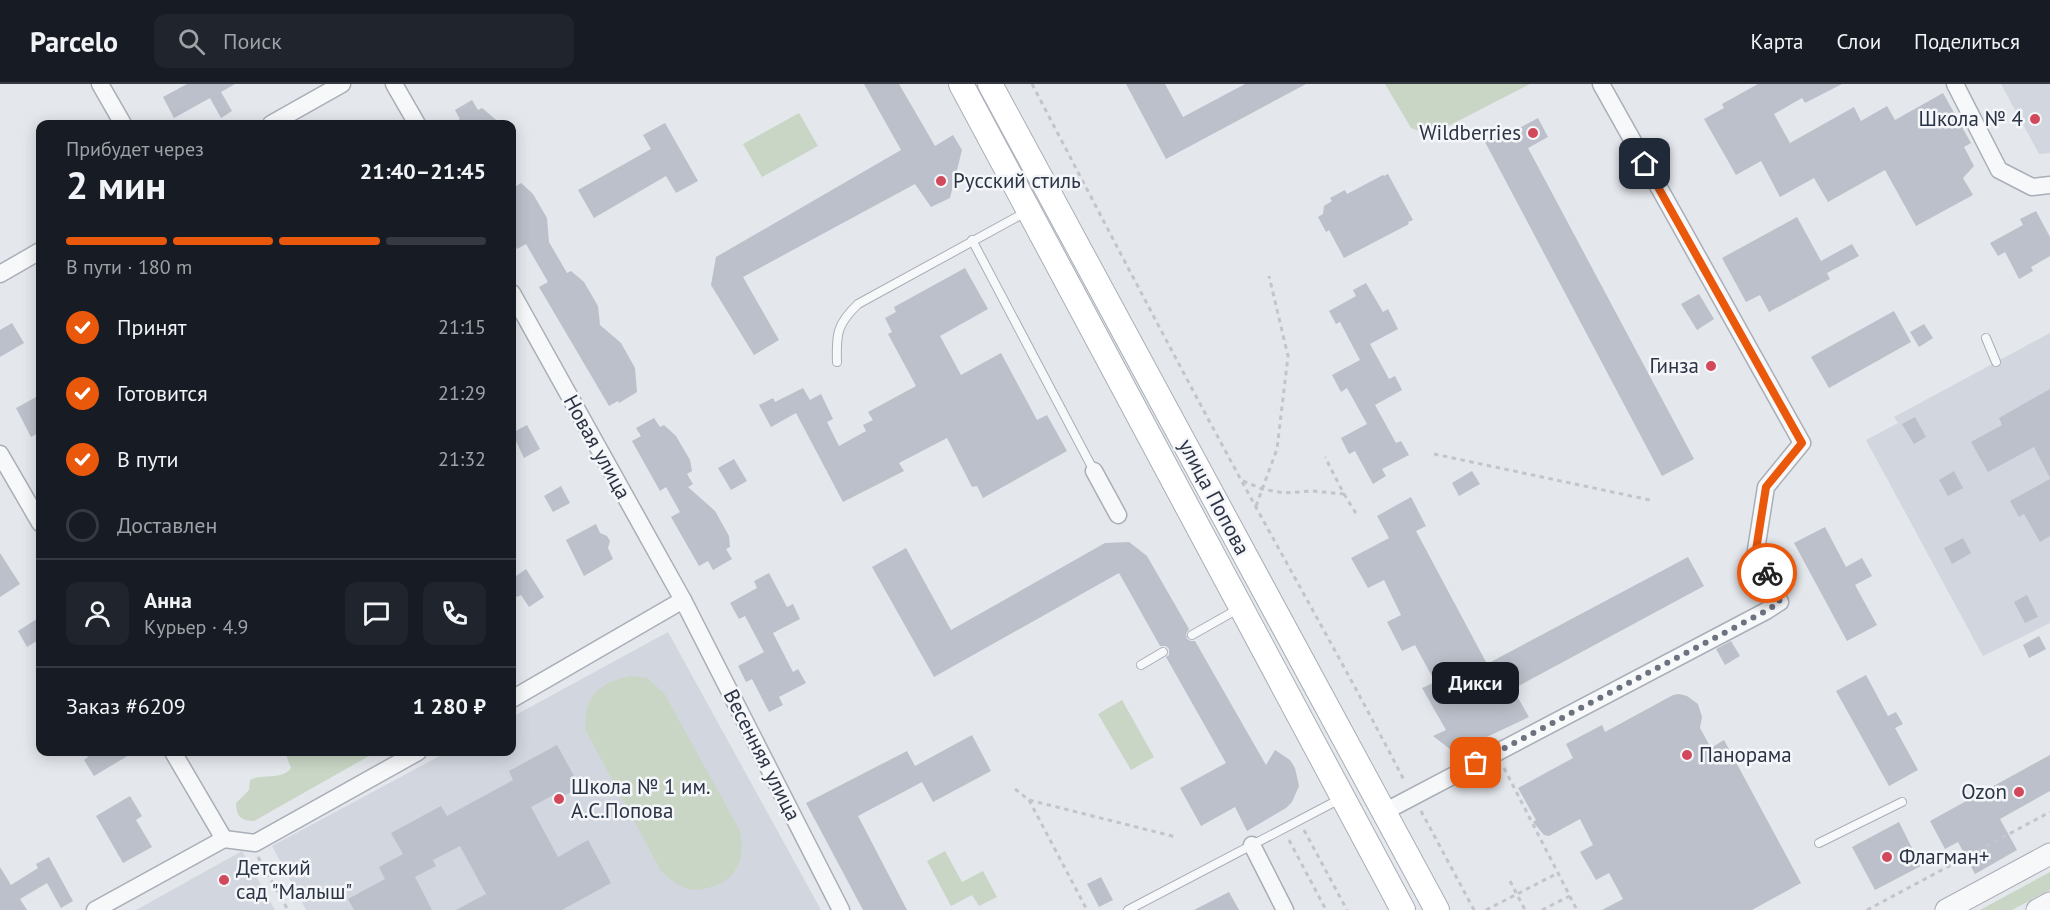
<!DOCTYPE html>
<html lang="ru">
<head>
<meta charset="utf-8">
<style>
	body { margin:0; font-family:"PT Sans",sans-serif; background:#20242c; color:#f1f3f6; height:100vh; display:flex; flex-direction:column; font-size:22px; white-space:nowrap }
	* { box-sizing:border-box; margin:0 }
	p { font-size:20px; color:#9ea1a6 }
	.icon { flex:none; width:33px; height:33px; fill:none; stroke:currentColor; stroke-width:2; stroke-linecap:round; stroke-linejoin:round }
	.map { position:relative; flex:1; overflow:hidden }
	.side { position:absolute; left:36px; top:36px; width:480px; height:636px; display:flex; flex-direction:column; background:#171b24; border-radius:12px; box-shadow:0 3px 15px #0003 }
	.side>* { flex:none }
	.pin { position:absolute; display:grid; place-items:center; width:51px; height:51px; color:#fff; margin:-26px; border-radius:12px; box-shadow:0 3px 9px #0006 }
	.courier { position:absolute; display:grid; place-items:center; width:60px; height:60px; margin:-30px; border:4px solid #ea580c; border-radius:50%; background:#fff; color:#222; box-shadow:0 2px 8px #0007 }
	.bubble { position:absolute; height:42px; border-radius:12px; background:#171b24; box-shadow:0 3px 15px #0003; font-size:20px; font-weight:800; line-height:42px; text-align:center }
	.head em { font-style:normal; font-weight:800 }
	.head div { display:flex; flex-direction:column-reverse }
	.head { display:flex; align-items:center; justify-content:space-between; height:102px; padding:0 30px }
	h1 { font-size:39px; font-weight:800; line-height:45px }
	.bar { display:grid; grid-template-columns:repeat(4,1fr); gap:9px 6px; align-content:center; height:72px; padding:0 30px }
	.bar i { height:8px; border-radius:4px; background:#363941 }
	.bar .on { background:#ea580c }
	.bar p { grid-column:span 4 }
	.line { display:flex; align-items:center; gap:15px; padding:0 30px; border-top:2px solid #363941 }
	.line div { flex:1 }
	.round { display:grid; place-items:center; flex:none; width:63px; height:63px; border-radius:12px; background:#20242c }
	ol { padding:0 30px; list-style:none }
	li { display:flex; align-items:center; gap:18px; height:66px }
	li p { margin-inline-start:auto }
	li .icon { padding:6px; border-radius:50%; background:#ea580c; color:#fff; stroke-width:4 }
	li:last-child { color:#9ea1a6 }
	li i { width:33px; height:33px; border:3px solid #363941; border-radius:50% }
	header { display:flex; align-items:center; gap:36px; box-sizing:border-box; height:84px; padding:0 30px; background:#171b24; border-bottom:2px solid #363941 }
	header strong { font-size:28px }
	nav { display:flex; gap:33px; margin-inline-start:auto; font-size:21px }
	.search { width:420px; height:54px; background:#20242c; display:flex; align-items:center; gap:15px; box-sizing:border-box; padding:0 21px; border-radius:12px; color:#9ea1a6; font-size:22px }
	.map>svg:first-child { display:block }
	.built { fill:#d2d6de }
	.green { fill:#c9d6c5 }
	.building { fill:#bbc0ca }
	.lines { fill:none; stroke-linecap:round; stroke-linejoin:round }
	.service-casing { stroke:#a9aeb7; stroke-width:10 }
	.minor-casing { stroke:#a9aeb7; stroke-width:19 }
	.tertiary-casing { stroke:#a9aeb7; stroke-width:23 }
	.secondary-casing { stroke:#a9aeb7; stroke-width:26 }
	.path { stroke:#c2c5cb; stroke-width:3; stroke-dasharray:4.5 4.5; stroke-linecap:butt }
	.service { stroke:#f7f8fa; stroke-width:8 }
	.minor { stroke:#f7f8fa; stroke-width:16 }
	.tertiary { stroke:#f7f8fa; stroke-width:21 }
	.secondary { stroke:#fff; stroke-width:24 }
	.done { stroke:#6c737f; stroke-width:6; stroke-dasharray:0 10.8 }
	.route { stroke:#ea580c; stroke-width:8 }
	.poi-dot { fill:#d1495b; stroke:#f4f6f9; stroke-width:2 }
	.labels { text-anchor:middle; stroke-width:5; stroke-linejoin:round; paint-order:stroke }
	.poi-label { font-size:21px; fill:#2b3445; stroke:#f4f6f9; text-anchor:start }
	.street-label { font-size:21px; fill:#2b3445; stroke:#f4f6f9 }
</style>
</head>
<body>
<header>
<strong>Parcelo</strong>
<div class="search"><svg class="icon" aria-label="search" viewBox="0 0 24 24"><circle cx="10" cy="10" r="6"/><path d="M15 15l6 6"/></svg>Поиск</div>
<nav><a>Карта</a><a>Слои</a><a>Поделиться</a></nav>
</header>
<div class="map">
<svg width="2050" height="826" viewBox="0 0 2050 826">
	<rect width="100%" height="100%" fill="#e4e7ec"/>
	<g class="built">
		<path d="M2001 0H2050V69L2039 70Z"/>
		<path d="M2050 249V539L1983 572 1866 356 1898 339 1894 333Z"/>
		<path d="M668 548 821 826H306L272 762 447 668H512V633Z"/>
		<path d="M242 767 275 826H136Z"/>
	</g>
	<g class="green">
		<path d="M1385 0H1530L1435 49 1428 50 1411 44Z"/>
		<path d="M799 29 818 62 762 93 743 60Z"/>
		<path d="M632 592 647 594 664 609 739 745C747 770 738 796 711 803 704 805 695 807 688 805 677 802 669 794 661 787L586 647C582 612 600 598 632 592Z"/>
		<path d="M1122 616 1154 673 1131 686 1098 630Z"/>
		<path d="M285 668H376L254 737C241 737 236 732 236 719L249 706 250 696C263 689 281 697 291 684Z"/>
		<path d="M945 767 962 798 983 787 997 813 979 822 972 811 951 822 927 777Z"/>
		<path d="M2050 788V806L2012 826H1980Z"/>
	</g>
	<g class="building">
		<path d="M187 0H235L221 8 232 27 221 34 210 14 174 34 163 13Z"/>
		<path d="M864 0H899L935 62 953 51 962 66 950 114 931 123 915 100 743 193 779 256 754 271 711 201 716 173 901 66Z"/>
		<path d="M1126 0H1165L1183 33 1245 0H1306L1166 75Z"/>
		<path d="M1758 0H1842L1805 19 1802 14 1774 30 1790 59 1854 23 1861 37 1887 22 1895 36 1943 9 1971 59 1964 63 1974 82 1963 94 1973 111 1916 142 1885 86 1828 118 1814 94 1780 113 1761 77 1736 91 1704 35 1724 24 1722 20Z"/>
		<path d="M472 16 478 26 482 24 501 40H450L460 35 455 26Z"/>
		<path d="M1538 34 1548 53 1528 64 1694 375 1662 392 1485 58 1504 48 1506 51Z"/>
		<path d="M665 39 698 97 676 109 666 92 594 134 578 106 651 65 643 51Z"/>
		<path d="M1388 90 1413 136 1408 138 1409 140 1344 174 1329 146 1326 148 1318 133 1323 130 1324 122 1332 117 1330 114 1345 106 1347 110 1383 91 1384 92Z"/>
		<path d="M521 99 533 110 547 134 549 158 567 189 571 187 584 198 598 222 600 241 621 259 635 284 637 308 619 319 618 317 609 322 539 203 548 198 526 160 517 165 512 155V105Z"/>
		<path d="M2036 127 2050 153V172L2031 183 2033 187 2019 195 2005 168 1998 172 1990 159 2023 141 2020 135Z"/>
		<path d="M1797 133 1821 177 1852 160 1859 172 1827 189 1830 195 1769 228 1760 211 1746 218 1722 174Z"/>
		<path d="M965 184 988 225 940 252 961 291 1001 269 1037 336 1047 331 1067 367 983 414 977 402 972 403 947 354 899 379 904 387 843 418 796 329 771 343 759 321 773 314 775 318 803 304 810 316 821 310 833 335 827 338 839 362 866 347 863 341 873 336 868 328 916 302 888 250 892 248 885 234 896 228 894 223Z"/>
		<path d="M1366 199 1383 228 1388 225 1398 245 1370 260 1389 295 1395 292 1402 306 1375 321 1396 359 1401 357 1409 371 1382 385 1386 392 1373 400 1355 367 1349 370 1341 354 1367 340 1347 304 1341 308 1332 291 1360 276 1340 238 1336 240 1329 227 1356 212 1353 206Z"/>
		<path d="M1699 210 1714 235 1697 246 1681 220Z"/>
		<path d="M1894 227 1911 258 1829 304 1811 273Z"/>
		<path d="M12 239 24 259 0 273V246Z"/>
		<path d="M1924 240 1933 254 1919 263 1910 248Z"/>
		<path d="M2050 305V394L2034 363 1988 388 1971 358 2002 341 1999 334Z"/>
		<path d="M40 311V348L31 353 16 324Z"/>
		<path d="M1915 333 1926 353 1914 360 1902 340Z"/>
		<path d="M654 334 660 343 664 341 676 352 690 376 692 387 687 390 693 400 688 403 715 427 729 452 730 463 726 465 732 475 713 486 708 477 699 482 671 433 680 428 666 403 660 407 632 357 641 352 636 344Z"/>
		<path d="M527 341 540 365 524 374 512 349Z"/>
		<path d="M734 375 747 397 731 406 718 384Z"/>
		<path d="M1472 387 1480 400 1459 412 1452 399Z"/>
		<path d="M1954 387 1963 404 1948 412 1939 396Z"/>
		<path d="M2050 395V452L2040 458 2024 430 2019 433 2010 417Z"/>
		<path d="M561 402 570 419 553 428 544 412Z"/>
		<path d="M1411 413 1426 442 1416 447 1487 580 1688 473 1704 502 1513 605 1529 633 1476 658 1481 665 1469 672H1459L1433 652 1446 646 1422 604 1435 598 1415 561 1402 567 1387 538 1401 531 1384 496 1368 504 1351 474 1389 454 1377 432Z"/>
		<path d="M596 440 600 449 607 452 610 457 608 464 613 475 584 492 566 456Z"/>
		<path d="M1825 443 1846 483 1862 474 1872 492 1855 501 1877 541 1847 557 1794 459Z"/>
		<path d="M1963 454 1971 469 1952 480 1944 464Z"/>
		<path d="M1129 458 1147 472 1189 545 1186 550 1187 555 1191 557H1195L1266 681 1275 666 1290 676 1295 684 1299 702 1292 718 1286 724 1247 747 1235 723 1201 742 1180 704 1226 679 1166 573 1169 571V565L1166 562H1160L1119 489 934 593 872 483 906 464 951 546 1105 459Z"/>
		<path d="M0 469 20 500 0 513Z"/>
		<path d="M526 485 544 513 529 523 521 511 517 513 512 505V495Z"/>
		<path d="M769 489 787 523 793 520 800 535 773 549 793 588 798 585 806 599 779 613 783 621 769 628 752 595 746 598 738 582 764 568 745 532 739 535 730 519 757 504 754 497Z"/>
		<path d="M2027 511 2038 533 2025 539 2014 518Z"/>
		<path d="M40 533V555L27 563 18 547Z"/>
		<path d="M2039 552 2046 565 2029 574 2023 561Z"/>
		<path d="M1731 557 1740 572 1725 581 1716 565Z"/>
		<path d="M1866 591 1888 632 1896 628 1903 640 1895 644 1918 686 1889 702 1836 607Z"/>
		<path d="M1679 610 1687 612 1698 620 1702 633 1700 644 1711 664 1724 656 1801 799 1752 826H1602L1623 815 1609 789 1596 796 1580 768 1593 761 1580 735 1549 752 1544 751 1533 738 1536 736 1518 704 1573 674 1566 660 1602 641 1605 648 1673 611Z"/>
		<path d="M972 651 991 687 933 718 922 698 858 732 907 826H863L806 719 907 667 915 682Z"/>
		<path d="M557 661 580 703 560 714 557 709 531 723 558 773 588 756 611 799 562 826H456L486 810 460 762 433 776 436 782 415 793 432 826H354L348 815 385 795 379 783 403 770 391 749 441 722 447 732 513 696 509 687Z"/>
		<path d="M84 668H134L94 692 84 676 88 673Z"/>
		<path d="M2050 671V707L2000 735 2017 766 1975 790 1958 758 1945 765 1930 737Z"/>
		<path d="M130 712 142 732 136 736 152 763 123 779 96 732Z"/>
		<path d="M1899 738 1921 782 1875 806 1852 763Z"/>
		<path d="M49 773 73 817 61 824 47 799 20 815 27 826H0V783L11 801 38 784 36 780Z"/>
		<path d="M1101 793 1113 816 1099 823 1087 800Z"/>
		<path d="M1229 808 1239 826H1194Z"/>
	</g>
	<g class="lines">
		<defs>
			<g id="service">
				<path d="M972 156 1094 387"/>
				<path d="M1986 254 1996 278"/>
				<path d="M837 278C836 250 837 240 858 220L1026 128"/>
				<path d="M1192 551 1238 525"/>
				<path d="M1141 581 1163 568"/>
				<path d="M1819 759 1902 718"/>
				<path d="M1128 826 1340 715"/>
			</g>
			<g id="minor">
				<path d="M100 0 123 40"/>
				<path d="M394 0 417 40"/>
				<path d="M1955 0 1999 86 2032 103 2050 101"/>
				<path d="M271 40 342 0"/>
				<path d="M0 190 40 167"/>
				<path d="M512 209 683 516 841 826"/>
				<path d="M0 370 40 439"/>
				<path d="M1094 387 1118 431"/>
				<path d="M512 615 683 516"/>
				<path d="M173 668 224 755"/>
				<path d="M1384 728 1766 527 1780 518 1756 466 1766 403 1802 359 1601 0"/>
				<path d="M1252 761 1285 826"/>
				<path d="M95 826 224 755 255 759 418 668"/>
			</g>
			<g id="tertiary">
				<path d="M1946 826 2050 770"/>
				<path d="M2037 826 2050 819"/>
			</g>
			<g id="secondary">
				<path d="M961 0 1403 826"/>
				<path d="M990 0 1437 826"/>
			</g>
		</defs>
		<use href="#service" class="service-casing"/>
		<use href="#minor" class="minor-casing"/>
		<use href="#tertiary" class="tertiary-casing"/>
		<use href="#secondary" class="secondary-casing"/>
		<g class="path">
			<path d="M1032 0C1101 132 1169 263 1240 394 1295 495 1352 595 1405 698"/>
			<path d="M1434 370 1650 416"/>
			<path d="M1243 397 1262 405 1284 409 1312 407 1344 410 1325 373"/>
			<path d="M1344 410 1357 431"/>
			<path d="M1256 422 1277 365 1288 272 1269 192"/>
			<path d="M1504 684 1577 826"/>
			<path d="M1015 705 1029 716 1176 753"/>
			<path d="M1029 716 1087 826"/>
			<path d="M1421 727 1474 826"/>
			<path d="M1304 746 1347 826"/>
			<path d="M1289 756 1326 826"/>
			<path d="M258 773 288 826"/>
			<path d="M1510 797 1525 826"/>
			<path d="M1486 826 1558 789"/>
			<path d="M1542 826 1570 812"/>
			<path d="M1867 826 2050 728"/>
		</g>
		<use href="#service" class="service"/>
		<use href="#minor" class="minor"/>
		<use href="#tertiary" class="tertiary"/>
		<use href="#secondary" class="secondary"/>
	</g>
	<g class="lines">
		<path class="done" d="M1476 679 1766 527 1780 518 1767 489"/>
		<path class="route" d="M1645 80 1802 359 1766 403 1756 466 1767 489"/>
	</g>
	<g class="poi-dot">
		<circle cx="2035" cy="35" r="6"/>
		<circle cx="1533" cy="49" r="6"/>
		<circle cx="941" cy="97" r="6"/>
		<circle cx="1711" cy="282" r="6"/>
		<circle cx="1687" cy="671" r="6"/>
		<circle cx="2019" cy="708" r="6"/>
		<circle cx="559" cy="715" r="6"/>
		<circle cx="1887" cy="773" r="6"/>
		<circle cx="224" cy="796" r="6"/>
	</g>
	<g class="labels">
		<g class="poi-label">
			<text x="2023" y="42" text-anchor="end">Школа № 4</text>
			<text x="1521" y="56" text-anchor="end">Wildberries</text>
			<text x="953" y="104">Русский стиль</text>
			<text x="1699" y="289" text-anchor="end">Гинза</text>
			<text x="1699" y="678">Панорама</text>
			<text x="571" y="710">Школа № 1 им.<tspan x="571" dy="24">А.С.Попова</tspan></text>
			<text x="2007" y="715" text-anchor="end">Ozon</text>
			<text x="1899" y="780">Флагман+</text>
			<text x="236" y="791">Детский<tspan x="236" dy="24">сад "Малыш"</tspan></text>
		</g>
		<g class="street-label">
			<text transform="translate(597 363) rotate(61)" y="7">Новая улица</text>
			<text transform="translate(1214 413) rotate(62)" y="7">улица Попова</text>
			<text transform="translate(762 671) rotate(63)" y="7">Весенняя улица</text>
		</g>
	</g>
</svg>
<div class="pin" style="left:1476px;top:679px;background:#ea580c"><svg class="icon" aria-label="bag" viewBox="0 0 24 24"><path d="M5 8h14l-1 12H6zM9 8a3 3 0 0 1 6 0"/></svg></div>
<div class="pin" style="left:1645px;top:80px;background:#1f2937"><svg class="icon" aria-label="home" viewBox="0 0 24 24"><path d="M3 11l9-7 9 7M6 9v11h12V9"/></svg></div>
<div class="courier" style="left:1767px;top:489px"><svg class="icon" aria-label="bike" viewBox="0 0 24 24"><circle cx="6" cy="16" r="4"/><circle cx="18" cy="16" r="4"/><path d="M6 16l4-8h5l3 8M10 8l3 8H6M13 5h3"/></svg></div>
<div class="bubble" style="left:1432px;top:578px;width:87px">Дикси</div>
<section class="side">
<div class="head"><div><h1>2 мин</h1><p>Прибудет через</p></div><em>21:40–21:45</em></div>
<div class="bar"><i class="on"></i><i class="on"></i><i class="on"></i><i></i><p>В пути · 180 m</p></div>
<ol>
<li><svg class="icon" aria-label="check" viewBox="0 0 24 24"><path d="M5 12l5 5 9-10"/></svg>Принят<p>21:15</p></li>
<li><svg class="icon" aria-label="check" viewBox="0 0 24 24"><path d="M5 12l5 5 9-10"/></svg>Готовится<p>21:29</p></li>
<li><svg class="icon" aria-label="check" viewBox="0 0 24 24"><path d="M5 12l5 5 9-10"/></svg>В пути<p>21:32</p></li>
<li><i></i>Доставлен</li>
</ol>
<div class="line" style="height:108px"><a class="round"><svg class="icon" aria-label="person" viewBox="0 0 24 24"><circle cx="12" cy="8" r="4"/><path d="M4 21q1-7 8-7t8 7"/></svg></a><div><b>Анна</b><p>Курьер · 4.9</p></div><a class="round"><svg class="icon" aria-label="chat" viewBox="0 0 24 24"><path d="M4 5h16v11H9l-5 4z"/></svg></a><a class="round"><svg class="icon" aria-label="phone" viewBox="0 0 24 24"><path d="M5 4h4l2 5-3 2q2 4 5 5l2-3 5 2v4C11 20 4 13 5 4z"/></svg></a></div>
<div class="line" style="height:78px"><div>Заказ #6209</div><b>1 280 ₽</b></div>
</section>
</div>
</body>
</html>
